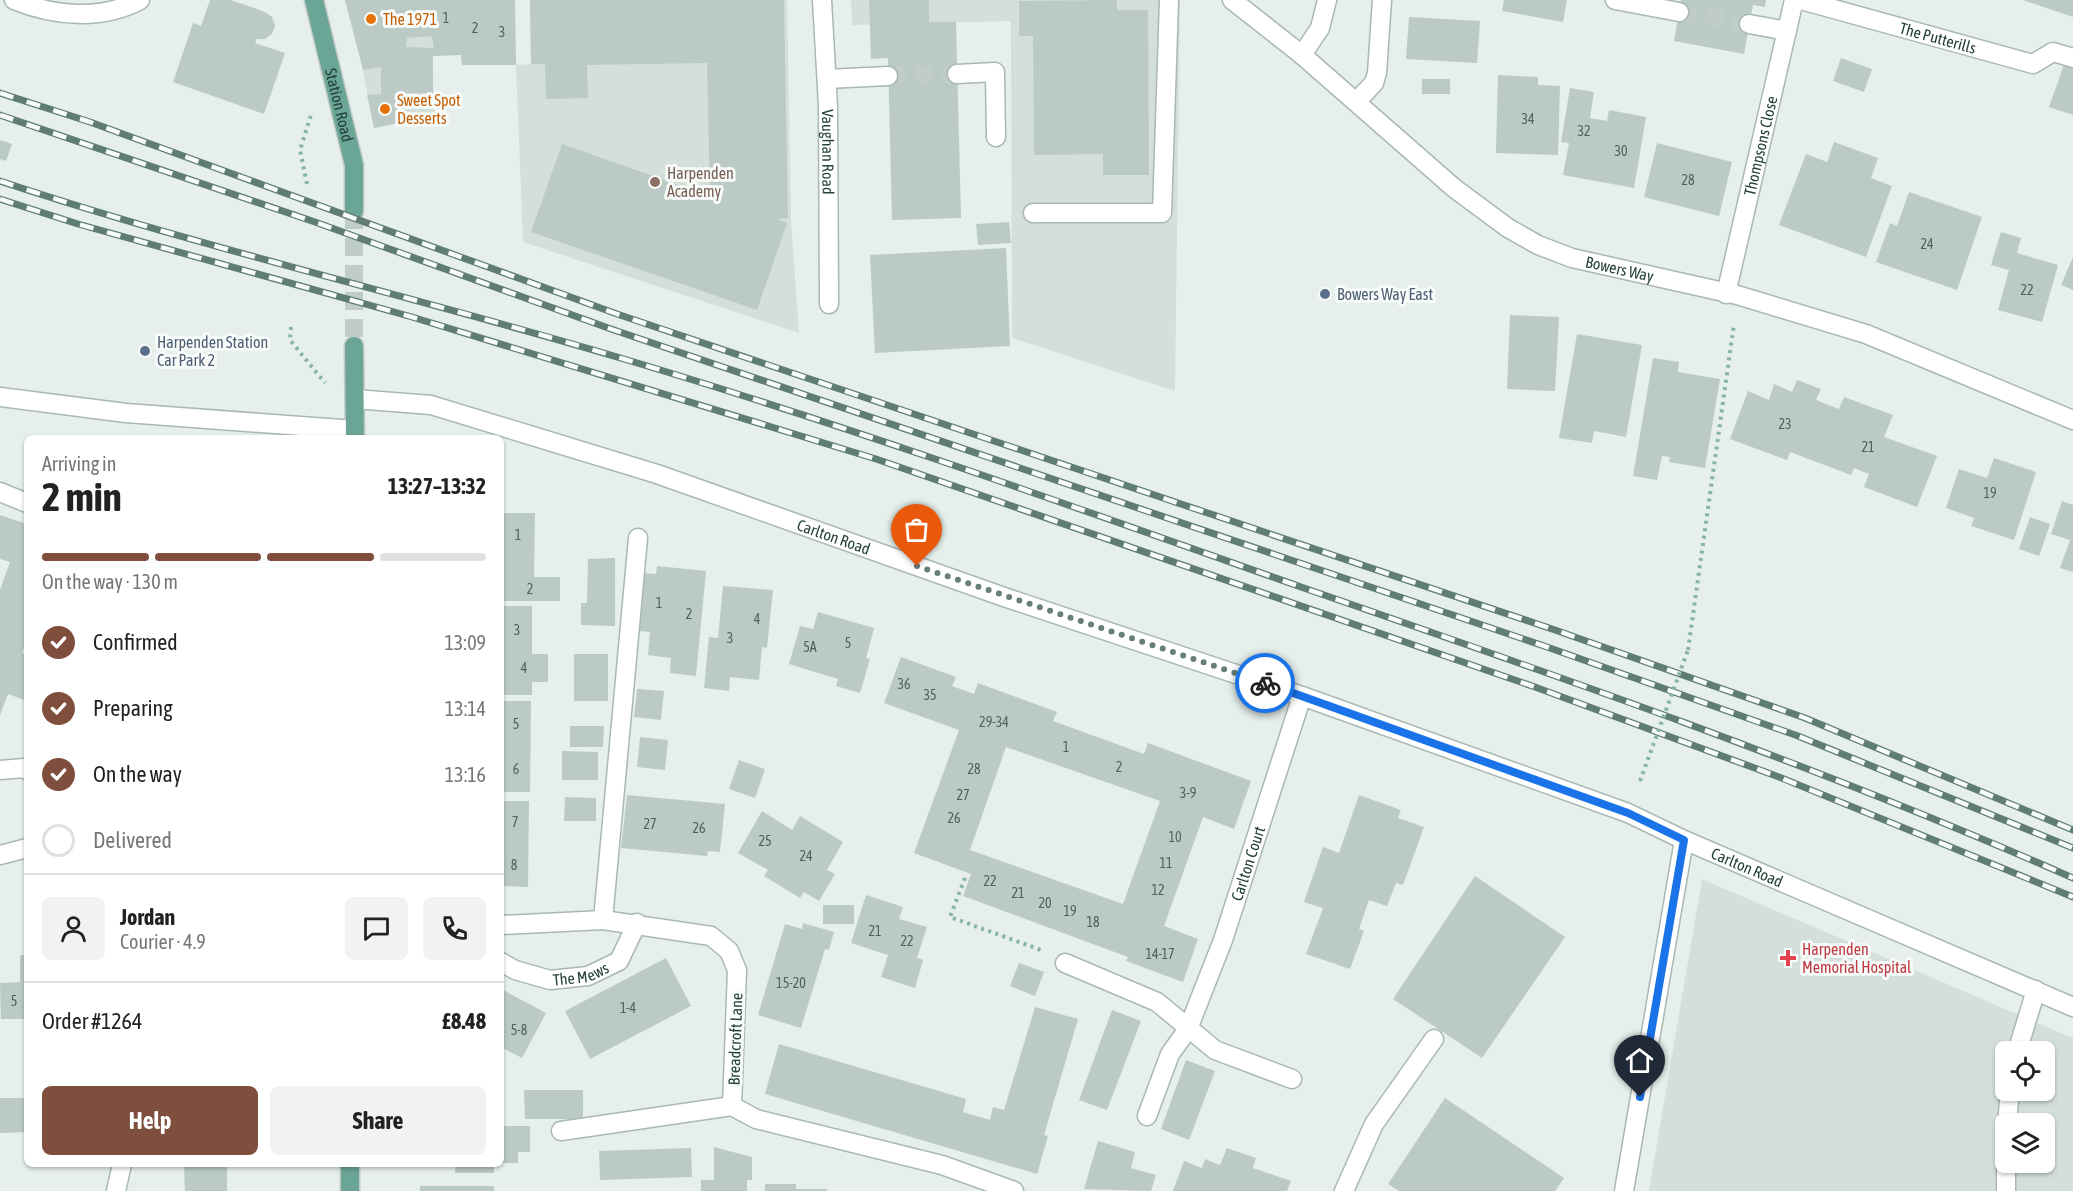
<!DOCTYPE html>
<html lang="en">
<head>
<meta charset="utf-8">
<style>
	body { margin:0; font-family:"Asap Condensed",sans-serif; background:#f2f2f2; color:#222; height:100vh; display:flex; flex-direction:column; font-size:22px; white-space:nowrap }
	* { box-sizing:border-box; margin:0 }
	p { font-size:20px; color:#767676 }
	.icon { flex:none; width:33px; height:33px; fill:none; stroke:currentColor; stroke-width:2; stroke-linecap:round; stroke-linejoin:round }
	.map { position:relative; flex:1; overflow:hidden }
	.panel { position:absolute; left:24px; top:435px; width:480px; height:732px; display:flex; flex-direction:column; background:#fff; border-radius:9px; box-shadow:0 2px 4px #0004 }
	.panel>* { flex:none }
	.buttons { position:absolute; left:1995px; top:1041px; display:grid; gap:12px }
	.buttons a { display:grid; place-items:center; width:60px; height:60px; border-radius:9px; background:#fff; box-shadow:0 2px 4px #0004; font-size:30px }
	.pin { position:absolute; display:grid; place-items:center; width:51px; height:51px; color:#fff; margin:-62px -26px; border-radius:50% 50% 50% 0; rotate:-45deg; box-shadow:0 0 6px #0007 }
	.pin .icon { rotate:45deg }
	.courier { position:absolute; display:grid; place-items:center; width:60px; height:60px; margin:-30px; border:4px solid #1a73e8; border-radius:50%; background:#fff; color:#222; box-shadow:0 2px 8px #0007 }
	.summary em { font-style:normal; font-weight:700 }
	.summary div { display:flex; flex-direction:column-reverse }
	.summary { display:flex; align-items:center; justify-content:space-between; height:102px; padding:0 18px }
	h1 { font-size:39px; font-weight:700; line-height:45px }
	.bar { display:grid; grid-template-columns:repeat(4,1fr); gap:9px 6px; align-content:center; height:72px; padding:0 18px }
	.bar i { height:8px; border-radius:4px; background:#e0e0e0 }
	.bar .on { background:#804e3d }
	.bar p { grid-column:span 4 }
	.line { display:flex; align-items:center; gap:15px; padding:0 18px; border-top:2px solid #e0e0e0 }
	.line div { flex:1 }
	.round { display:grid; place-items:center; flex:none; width:63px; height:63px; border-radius:9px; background:#f2f2f2 }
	ol { padding:0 18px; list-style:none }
	li { display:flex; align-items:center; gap:18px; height:66px }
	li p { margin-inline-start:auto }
	li .icon { padding:6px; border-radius:50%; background:#804e3d; color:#fff; stroke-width:4 }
	li:last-child { color:#767676 }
	li i { width:33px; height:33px; border:3px solid #e0e0e0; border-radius:50% }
	.action { display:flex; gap:12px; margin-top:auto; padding:12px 18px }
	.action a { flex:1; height:69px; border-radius:9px; background:#804e3d; color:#fff; font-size:24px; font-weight:700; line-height:69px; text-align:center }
	.action a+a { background:#f2f2f2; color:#222 }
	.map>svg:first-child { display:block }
	.built { fill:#d4dfda; fill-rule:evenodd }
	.building { fill:#bbcac4; fill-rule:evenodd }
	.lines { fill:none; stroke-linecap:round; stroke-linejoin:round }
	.minor-tunnel { stroke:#bfccc8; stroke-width:18; stroke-dasharray:18 9; stroke-linecap:butt }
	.major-tunnel { stroke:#bfccc8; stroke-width:18; stroke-dasharray:18 9; stroke-linecap:butt }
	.minor-casing { stroke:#a8b8b2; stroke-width:21 }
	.major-casing { stroke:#c2cac8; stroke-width:21 }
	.path { stroke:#86b3a5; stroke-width:4; stroke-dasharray:3 4.5; stroke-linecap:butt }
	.minor { stroke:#fff; stroke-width:18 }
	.major { stroke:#6aa596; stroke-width:18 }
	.rail-casing { stroke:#5f7d75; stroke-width:7 }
	.rail { stroke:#f7fbf9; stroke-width:4.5; stroke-dasharray:14; stroke-linecap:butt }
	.path-bridge { stroke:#86b3a5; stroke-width:4; stroke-dasharray:3 4.5; stroke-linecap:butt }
	.done { stroke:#687f78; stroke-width:6; stroke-dasharray:0 10.8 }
	.route { stroke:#1a73e8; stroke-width:8 }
	.food-dot { fill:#e8710a; stroke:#f7fbf9; stroke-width:2 }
	.education-dot { fill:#8d6e63; stroke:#f7fbf9; stroke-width:2 }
	.service-dot { fill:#5c6f8a; stroke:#f7fbf9; stroke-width:2 }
	.health-dot { fill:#e0444e; stroke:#f7fbf9; stroke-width:2 }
	.labels { text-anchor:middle; stroke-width:6; stroke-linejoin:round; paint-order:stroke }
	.number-label { font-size:14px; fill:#4a645c }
	.food-label { font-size:16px; fill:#c56008; stroke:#f7fbf9; text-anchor:start }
	.street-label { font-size:16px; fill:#24423a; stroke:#f7fbf9 }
	.education-label { font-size:16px; fill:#785e54; stroke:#f7fbf9; text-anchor:start }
	.service-label { font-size:16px; fill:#4e5e75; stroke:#f7fbf9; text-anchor:start }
	.health-label { font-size:16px; fill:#be3a42; stroke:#f7fbf9; text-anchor:start }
</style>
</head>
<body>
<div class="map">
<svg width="2073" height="1191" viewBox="0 0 2073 1191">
	<rect width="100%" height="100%" fill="#e6efeb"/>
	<g class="built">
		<path d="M431 0 434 116 374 128 363 70Z"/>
		<path d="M530 0H787L791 220 799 333 523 242 516 65 531 64Z"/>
		<path d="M851 0H1180L1175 391 1012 338 1011 21 852 25Z"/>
		<path d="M1702 879 2073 1038V1191H1649ZM2006 1052H2044V1090H2006ZM2006 1124H2044V1162H2006Z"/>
	</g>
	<g class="building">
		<path d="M210 0H231L265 12 272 17 275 26 272 34 265 39H257L255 43 285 53 264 114 173 82 193 23 201 26Z"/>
		<path d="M345 0H515L516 65H462L461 55 433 56V93H396L403 122 374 128 367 95 381 94V67L363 70ZM432 36 433 48 406 47 407 38Z"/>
		<path d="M530 0H784L788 218 777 219 787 223 757 310 531 232 562 144 710 196 707 63 587 65 588 98 546 99 545 64H531Z"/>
		<path d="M869 0H929V22H956L961 218 892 220 888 58 871 59Z"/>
		<path d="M1117 0V10H1148L1149 175H1103V154L1034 155 1033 36H1019V1Z"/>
		<path d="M1504 0H1567L1563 22 1502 11Z"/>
		<path d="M1681 0H1766L1765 7 1753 5 1744 54 1674 41Z"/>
		<path d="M2024 0H2073V17L2023 0Z"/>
		<path d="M1409 17 1480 21 1477 63 1406 59Z"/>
		<path d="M1841 58 1872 69 1864 92 1833 81Z"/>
		<path d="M2065 62 2073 64V115L2049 107Z"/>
		<path d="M1498 75 1538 77V85L1560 86 1558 155 1496 153Z"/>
		<rect x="1422" y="79" width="28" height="15"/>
		<path d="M1570 88 1594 92 1590 118 1607 121 1609 110 1646 117 1634 188 1563 175 1569 143 1561 142Z"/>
		<path d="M0 140 12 144 6 161 0 159Z"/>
		<path d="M1834 142 1878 158 1871 178 1892 186 1866 257 1779 225 1806 154 1827 162Z"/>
		<path d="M1657 143 1732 162 1719 216 1644 197Z"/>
		<path d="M1909 192 1982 217 1957 290 1876 262 1890 223 1897 226Z"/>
		<path d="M1009 222 1011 243 978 245 976 224Z"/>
		<path d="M2001 232 2021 238 2017 253 2058 265 2042 322 1998 310 2009 270 1991 265Z"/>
		<path d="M1006 248 1010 346 875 353 870 255Z"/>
		<path d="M2073 257V290L2061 285Z"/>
		<path d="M1510 315 1559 317 1555 391 1507 389Z"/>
		<path d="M1577 334 1642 345 1626 437 1594 431 1592 443 1559 438Z"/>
		<path d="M1653 358 1679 362 1678 372 1720 379 1705 468 1669 462 1670 457 1662 456 1657 480 1633 476Z"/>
		<path d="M1797 380 1821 389 1816 400 1839 409 1844 397 1893 415 1884 437 1937 456 1917 507 1864 487 1869 474 1854 468 1851 475 1790 452 1787 460 1730 439 1748 391 1769 400 1774 384 1792 392Z"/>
		<path d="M1994 458 2036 472 2014 540 1971 526 1974 518 1946 508 1959 469 1987 478Z"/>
		<path d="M2062 501 2073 505V572L2060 568 2070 540 2051 534Z"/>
		<path d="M501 513H535L534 577H560V601H501Z"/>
		<path d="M0 515 27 524V639L22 653 27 655V701L8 694 0 715V590L10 562 0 559Z"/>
		<path d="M2030 517 2050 524 2039 556 2019 549Z"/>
		<path d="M615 558V626L581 625V603H587L588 559Z"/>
		<path d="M657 566 706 571 696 676 670 673 671 658 648 655 650 632 639 631 644 573 656 574Z"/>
		<path d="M723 586 773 590 767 648 762 647 759 680 730 677 729 691 704 688 709 637 718 638Z"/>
		<path d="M501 606H532V654H548V682H532V695H501Z"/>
		<path d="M818 612 874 628 866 658 870 659 860 693 836 686 838 679 789 664 800 626 813 629Z"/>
		<rect x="574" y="654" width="34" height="47"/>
		<path d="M901 657 956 677 952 686 974 694 978 683 1057 712 1053 721 1144 754 1148 743 1251 781 1234 829 1203 817 1164 926 1198 939 1183 982 1126 961 1128 957 963 896 971 874 914 853 959 730 884 703ZM1006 747 1160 801 1123 904 970 850Z"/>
		<path d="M637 689 664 691 661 720 634 717Z"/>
		<path d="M501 701H531L530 792H501Z"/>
		<path d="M570 726H604L603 747H570Z"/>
		<path d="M640 737 668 740 665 770 637 767Z"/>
		<path d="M562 751 598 752V780H562Z"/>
		<path d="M739 760 765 769 755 798 729 789Z"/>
		<path d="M627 795 725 804 720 852 708 851 707 856 621 848Z"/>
		<path d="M1359 795 1401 810 1398 818 1424 827 1403 885 1396 883 1387 906 1369 900 1359 929 1364 931 1350 969 1306 954 1323 908 1304 902 1323 847 1339 853Z"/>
		<path d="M565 797 596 798V821H564Z"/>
		<path d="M501 801H529L528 887 501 886Z"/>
		<path d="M762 811 792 830 800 816 843 842 827 870 835 874 819 901 804 892 800 898 764 876 768 870 738 853Z"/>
		<path d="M1475 876 1565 937 1482 1058 1393 999Z"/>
		<path d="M866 895 903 907 899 919 927 927 917 958 923 960 915 988 881 977 888 955 851 943Z"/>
		<rect x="823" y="905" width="31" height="19"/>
		<path d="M803 923 834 932 829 950 825 949 801 1028 758 1015 785 924 802 929Z"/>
		<path d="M20 955H27V1019H1L0 983 20 982Z"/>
		<path d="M666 958 691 1006 590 1059 565 1011Z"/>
		<path d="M1019 963 1044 972 1035 996 1010 986Z"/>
		<path d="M501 989 546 1013 522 1058 501 1047Z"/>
		<path d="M1035 1007 1078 1019 1044 1135 1048 1136 1037 1174 765 1094 779 1044 966 1099 963 1112 990 1120 993 1107 1004 1110Z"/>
		<path d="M1112 1010 1141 1021 1107 1110 1079 1100Z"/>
		<path d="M1186 1060 1215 1071 1189 1140 1161 1129Z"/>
		<path d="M524 1090H583V1119H525Z"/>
		<path d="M0 1098H27V1132L0 1133Z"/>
		<path d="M1445 1098 1564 1178 1555 1191H1399L1388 1184Z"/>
		<path d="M501 1126H530V1152H518V1163H501Z"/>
		<path d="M1098 1141 1135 1152 1131 1168 1156 1175 1151 1191 1084 1189Z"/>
		<path d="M714 1147 752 1157V1180H747V1191H701V1180H714Z"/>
		<path d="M691 1148 692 1177 600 1180 599 1151Z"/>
		<path d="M1227 1148 1256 1158 1253 1168 1291 1181 1287 1191H1173L1184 1161 1202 1168 1205 1159 1220 1165Z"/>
		<path d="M184 1164H227V1191H185Z"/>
		<rect x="455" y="1164" width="39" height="9"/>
		<path d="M765 1184H796V1189H827V1191H765Z"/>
		<rect x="420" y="1186" width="74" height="5"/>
	</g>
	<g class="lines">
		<g class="minor-tunnel">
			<path d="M1679 12 1749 24"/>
			<path d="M888 76 957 74"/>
		</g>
		<path class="major-tunnel" d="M354 211V346"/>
		<defs>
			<g id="minor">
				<path d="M14 0C53 16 101 21 140 0"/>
				<path id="s1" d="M822 0 828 106 829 304"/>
				<path id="s2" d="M1232 0 1302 55 1454 188 1508 228 1538 245 1572 258 1737 295 1866 334 2073 420"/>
				<path d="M1615 0 1679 12"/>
				<path id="s3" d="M1801 0 2033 64 2053 52 2073 58"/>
				<path d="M1749 24 1787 31"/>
				<path d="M1302 55 1320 28 1327 0"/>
				<path d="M957 74 995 72 996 137"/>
				<path d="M827 79 888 76"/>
				<path d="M1356 102 1374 83 1377 73 1382 0"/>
				<path d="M1033 213H1162L1169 0"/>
				<path id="s4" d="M1726 294 1794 0"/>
				<path d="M0 397 126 413 355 430"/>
				<path id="s5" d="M355 399 431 405 657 474 1004 597 1302 696 1628 813 1684 840 2073 1007"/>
				<path d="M0 492 27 503"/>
				<path d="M0 770 24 768 27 770"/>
				<path d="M0 855 27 848"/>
				<path d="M603 920 638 538"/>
				<path d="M501 925 603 920 711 936 729 951 737 970 732 1106 756 1119 942 1165 1014 1191"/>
				<path id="s6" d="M501 962 515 970 550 980 588 976 619 961 637 923"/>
				<path d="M1065 963 1157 1002 1215 1050 1292 1079"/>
				<path d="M2017 1052 2036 990"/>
				<path id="s7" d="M1147 1116 1170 1054 1188 1029 1223 940 1302 696"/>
				<path d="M2007 1124 2010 1090"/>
				<path d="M561 1131 732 1106"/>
				<path d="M2006 1135V1191"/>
				<path d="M116 1191 122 1164"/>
				<path d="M1344 1191 1374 1124 1434 1039"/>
				<path d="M1624 1191 1684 840"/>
			</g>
			<g id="major">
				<path id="s8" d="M314 0 354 165V211"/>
				<path d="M354 346 355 438"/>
				<path d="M350 1191V1164"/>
			</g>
		</defs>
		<use href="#minor" class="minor-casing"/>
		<use href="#major" class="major-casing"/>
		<g class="path">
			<path d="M307 184 300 150 311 115"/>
			<path d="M291 327 290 340 325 383"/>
			<path d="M1688 650 1734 324"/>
			<path d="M965 878 950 917 1041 950"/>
		</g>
		<use href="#minor" class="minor"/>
		<use href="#major" class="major"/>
		<defs>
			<g id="rail">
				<path d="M0 93 90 122 617 314 1555 630 1805 718 2073 830"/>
				<path d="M0 115 315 222 611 329 1547 647 1798 736 2073 848"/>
				<path d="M0 181C205 249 417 297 624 359 852 427 1077 508 1301 587 1561 677 1821 767 2073 878"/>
				<path d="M0 199 78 224 412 317 876 459 1535 687 1779 777 2073 897"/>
			</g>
		</defs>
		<use href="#rail" class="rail-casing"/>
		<use href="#rail" class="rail"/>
		<path class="path-bridge" d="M1640 781 1688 650"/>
	</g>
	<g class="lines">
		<path class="done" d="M917 566 1265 683"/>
		<path class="route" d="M1265 683 1628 813 1684 840 1640 1097"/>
	</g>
	<g class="food-dot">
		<circle cx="371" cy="19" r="6"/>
		<circle cx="385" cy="109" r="6"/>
	</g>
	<circle class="education-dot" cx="655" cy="182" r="6"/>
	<g class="service-dot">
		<circle cx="1325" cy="294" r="6"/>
		<circle cx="145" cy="351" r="6"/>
	</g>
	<path class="health-dot" d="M1785 949h6v6h6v6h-6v6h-6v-6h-6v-6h6z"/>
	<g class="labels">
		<g class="number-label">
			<text x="446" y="23">1</text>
			<text x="475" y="33">2</text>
			<text x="502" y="37">3</text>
			<text x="1528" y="124">34</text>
			<text x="1584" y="136">32</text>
			<text x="1621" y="156">30</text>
			<text x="1688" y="185">28</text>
			<text x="1927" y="249">24</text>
			<text x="2027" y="295">22</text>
			<text x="1785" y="429">23</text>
			<text x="1868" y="452">21</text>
			<text x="1990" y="498">19</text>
			<text x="518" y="540">1</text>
			<text x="530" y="594">2</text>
			<text x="659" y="608">1</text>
			<text x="689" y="619">2</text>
			<text x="757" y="624">4</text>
			<text x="517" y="635">3</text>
			<text x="730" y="643">3</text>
			<text x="848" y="648">5</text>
			<text x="810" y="652">5A</text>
			<text x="524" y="673">4</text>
			<text x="904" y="689">36</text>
			<text x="930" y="700">35</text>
			<text x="994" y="727">29-34</text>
			<text x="516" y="729">5</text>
			<text x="1066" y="752">1</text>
			<text x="1119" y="772">2</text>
			<text x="516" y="774">6</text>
			<text x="974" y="774">28</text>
			<text x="1188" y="798">3-9</text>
			<text x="963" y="800">27</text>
			<text x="954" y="823">26</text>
			<text x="515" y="827">7</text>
			<text x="650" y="829">27</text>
			<text x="699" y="833">26</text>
			<text x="1175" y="842">10</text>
			<text x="765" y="846">25</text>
			<text x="806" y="861">24</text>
			<text x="1166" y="868">11</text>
			<text x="514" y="870">8</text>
			<text x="990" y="886">22</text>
			<text x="1158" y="895">12</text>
			<text x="1018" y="898">21</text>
			<text x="1045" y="908">20</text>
			<text x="1070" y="916">19</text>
			<text x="1093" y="927">18</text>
			<text x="875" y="936">21</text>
			<text x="907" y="946">22</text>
			<text x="1160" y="959">14-17</text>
			<text x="791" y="988">15-20</text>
			<text x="14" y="1006">5</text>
			<text x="628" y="1013">1-4</text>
			<text x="519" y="1035">5-8</text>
		</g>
		<g class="food-label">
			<text x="383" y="25">The 1971</text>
			<text x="397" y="106">Sweet Spot<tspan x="397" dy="18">Desserts</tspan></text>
		</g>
		<g class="street-label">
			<text dy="6" stroke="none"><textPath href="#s3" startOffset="142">The Putterills</textPath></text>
			<text dy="6" stroke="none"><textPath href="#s8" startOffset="108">Station Road</textPath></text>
			<text dy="6" stroke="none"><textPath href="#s4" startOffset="152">Thompsons Close</textPath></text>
			<text dy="6" stroke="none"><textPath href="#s1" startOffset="152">Vaughan Road</textPath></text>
			<text dy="6" stroke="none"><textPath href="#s2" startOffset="478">Bowers Way</textPath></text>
			<text dy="6" stroke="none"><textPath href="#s5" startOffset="500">Carlton Road</textPath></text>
			<text dy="6" stroke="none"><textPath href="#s7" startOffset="273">Carlton Court</textPath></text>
			<text dy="6" stroke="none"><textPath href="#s5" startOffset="1472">Carlton Road</textPath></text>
			<text dy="6" stroke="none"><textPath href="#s6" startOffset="84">The Mews</textPath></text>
			<text transform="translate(735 1039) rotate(-88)" y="6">Breadcroft Lane</text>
		</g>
		<g class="education-label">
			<text x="667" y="179">Harpenden<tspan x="667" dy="18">Academy</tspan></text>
		</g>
		<g class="service-label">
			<text x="1337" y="300">Bowers Way East</text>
			<text x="157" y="348">Harpenden Station<tspan x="157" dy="18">Car Park 2</tspan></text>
		</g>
		<g class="health-label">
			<text x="1802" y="955">Harpenden<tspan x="1802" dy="18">Memorial Hospital</tspan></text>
		</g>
	</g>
</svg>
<div class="buttons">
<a><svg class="icon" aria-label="locate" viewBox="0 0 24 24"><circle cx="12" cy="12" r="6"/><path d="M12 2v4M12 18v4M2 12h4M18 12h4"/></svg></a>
<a><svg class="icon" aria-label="layers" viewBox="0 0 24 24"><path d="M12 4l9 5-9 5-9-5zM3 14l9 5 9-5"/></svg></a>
</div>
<div class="pin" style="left:917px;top:566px;background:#ea580c"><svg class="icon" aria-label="bag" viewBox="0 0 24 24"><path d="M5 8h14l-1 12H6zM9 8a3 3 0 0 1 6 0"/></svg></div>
<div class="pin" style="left:1640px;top:1097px;background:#1f2937"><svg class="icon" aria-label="home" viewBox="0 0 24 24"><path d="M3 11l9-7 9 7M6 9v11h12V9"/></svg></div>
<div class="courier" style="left:1265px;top:683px"><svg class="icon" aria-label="bike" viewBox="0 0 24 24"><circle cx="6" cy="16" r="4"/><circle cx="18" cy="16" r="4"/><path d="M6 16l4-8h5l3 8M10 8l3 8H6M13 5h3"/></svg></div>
<section class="panel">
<div class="summary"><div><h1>2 min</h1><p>Arriving in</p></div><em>13:27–13:32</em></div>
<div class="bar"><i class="on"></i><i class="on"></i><i class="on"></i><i></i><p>On the way · 130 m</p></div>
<ol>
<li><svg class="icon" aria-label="check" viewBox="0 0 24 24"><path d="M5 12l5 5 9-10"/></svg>Confirmed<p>13:09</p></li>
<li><svg class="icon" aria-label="check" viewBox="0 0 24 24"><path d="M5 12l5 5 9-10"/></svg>Preparing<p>13:14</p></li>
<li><svg class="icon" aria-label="check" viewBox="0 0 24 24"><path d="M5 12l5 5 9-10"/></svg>On the way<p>13:16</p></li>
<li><i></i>Delivered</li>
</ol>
<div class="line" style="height:108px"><a class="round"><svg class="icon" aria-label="person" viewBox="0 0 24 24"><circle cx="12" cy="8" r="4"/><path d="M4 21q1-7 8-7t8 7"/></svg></a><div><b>Jordan</b><p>Courier · 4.9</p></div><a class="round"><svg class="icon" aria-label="chat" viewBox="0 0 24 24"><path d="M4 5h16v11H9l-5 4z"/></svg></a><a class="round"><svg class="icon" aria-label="phone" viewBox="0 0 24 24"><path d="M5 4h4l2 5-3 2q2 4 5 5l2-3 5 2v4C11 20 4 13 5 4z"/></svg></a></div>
<div class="line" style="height:78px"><div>Order #1264</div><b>£8.48</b></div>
<div class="action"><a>Help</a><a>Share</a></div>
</section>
</div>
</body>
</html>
